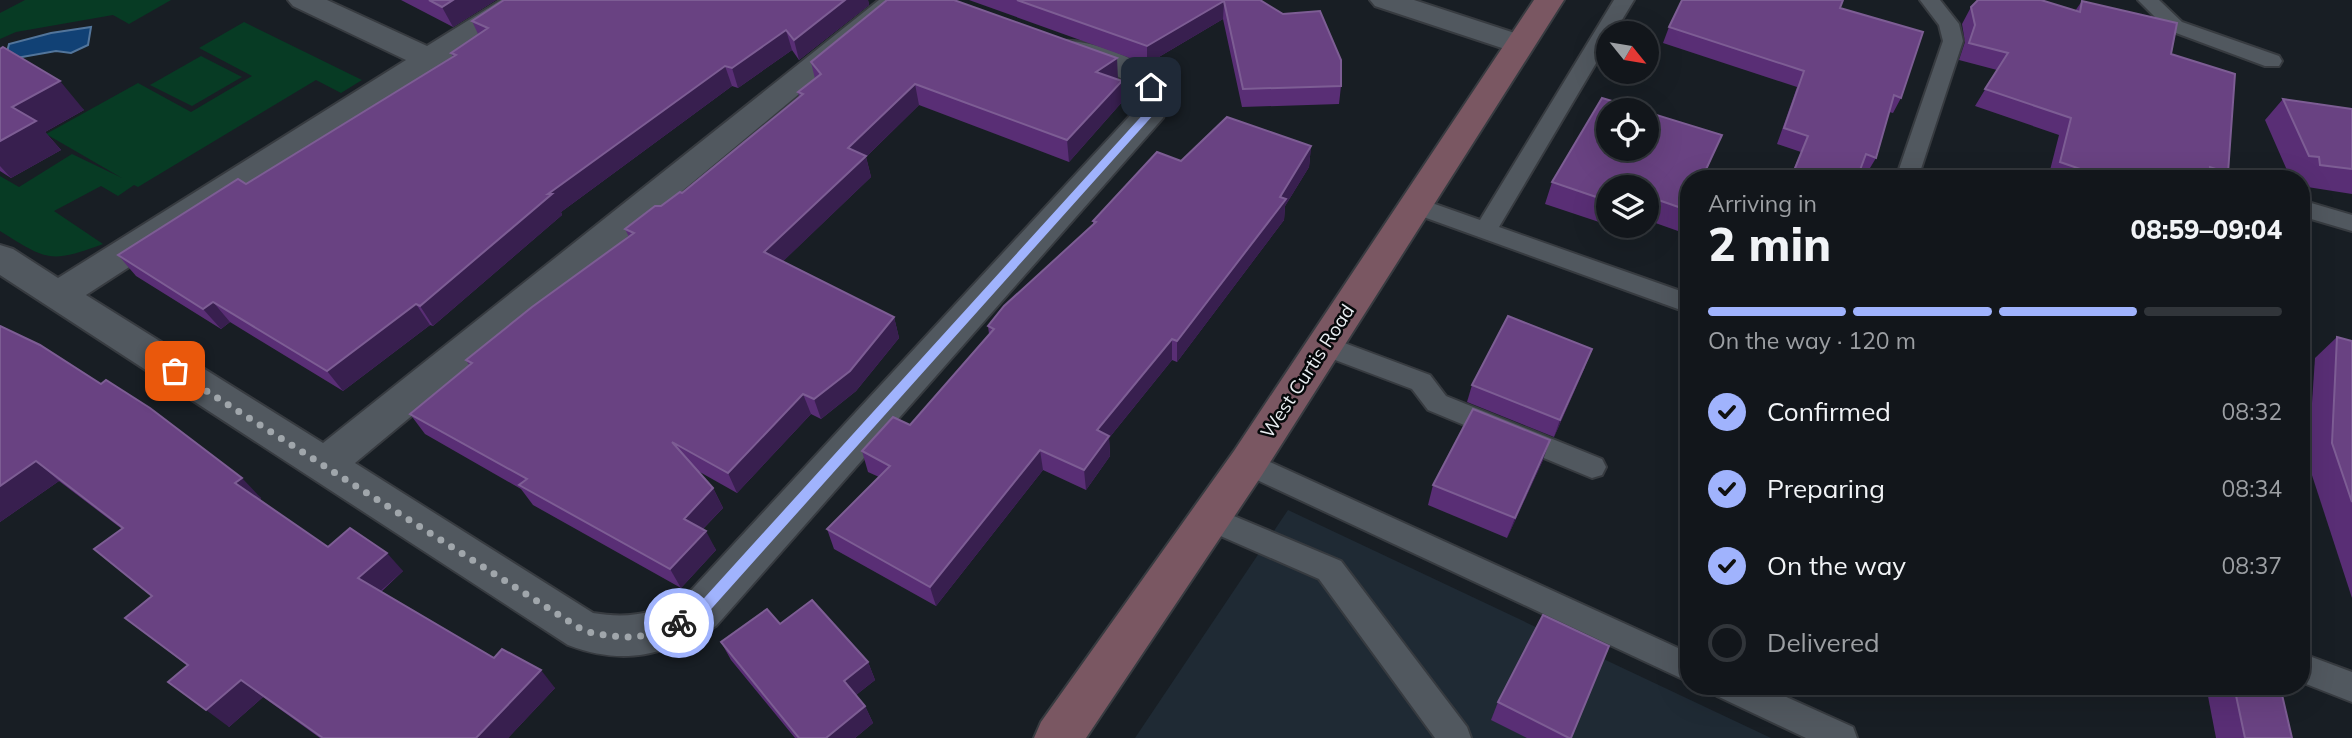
<!DOCTYPE html>
<html lang="en">
<head>
<meta charset="utf-8">
<style>
	body { margin:0; font-family:Mulish,sans-serif; background:#1b1f24; color:#f1f3f6; height:100vh; display:flex; flex-direction:column; font-size:26px; white-space:nowrap }
	* { box-sizing:border-box; margin:0 }
	p { font-size:23px; color:#9c9fa3 }
	.icon { flex:none; width:38px; height:38px; fill:none; stroke:currentColor; stroke-width:2; stroke-linecap:round; stroke-linejoin:round }
	.map { position:relative; flex:1; overflow:hidden }
	.drawer { position:absolute; left:1680px; top:170px; width:630px; height:525px; display:flex; flex-direction:column; background:#12161b; border-radius:28px; box-shadow:0 7px 28px #0002,0 0 0 2px #31353a }
	.drawer>* { flex:none }
	.needle { width:46px; rotate:120deg }
	.controls { position:absolute; left:1596px; top:21px; display:grid; gap:14px }
	.controls a { display:grid; place-items:center; width:63px; height:63px; border-radius:50%; background:#12161b; box-shadow:0 7px 28px #0002,0 0 0 2px #31353a; font-size:35px }
	.pin { position:absolute; display:grid; place-items:center; width:60px; height:60px; color:#fff; margin:-30px; border-radius:14px; box-shadow:0 4px 10px #0006 }
	.courier { position:absolute; display:grid; place-items:center; width:70px; height:70px; margin:-35px; border:5px solid #a0b3fd; border-radius:50%; background:#fff; color:#222; box-shadow:0 2px 9px #0007 }
	.overview em { font-style:normal; font-weight:800 }
	.overview div { display:flex; flex-direction:column-reverse }
	.overview { display:flex; align-items:center; justify-content:space-between; height:119px; padding:0 28px }
	h1 { font-size:46px; font-weight:800; line-height:52px }
	.bar { display:grid; grid-template-columns:repeat(4,1fr); gap:10px 7px; align-content:center; height:84px; padding:0 28px }
	.bar i { height:9px; border-radius:5px; background:#31353a }
	.bar .active { background:#a0b3fd }
	.bar p { grid-column:span 4 }
	ol { padding:0 28px; list-style:none }
	li { display:flex; align-items:center; gap:21px; height:77px }
	li p { margin-inline-start:auto }
	li .icon { padding:7px; border-radius:50%; background:#a0b3fd; color:#111; stroke-width:4 }
	li:last-child { color:#9c9fa3 }
	li i { width:38px; height:38px; border:4px solid #31353a; border-radius:50% }
	.map>svg:first-child { display:block }
	.built { fill:#1f2a34 }
	.green { fill:#073b24 }
	.water { fill:#114175; stroke:#52759b; stroke-width:2 }
	.lines { fill:none; stroke-linecap:round; stroke-linejoin:round }
	.lane-casing { stroke:#373b40; stroke-width:4 }
	.street-casing { stroke:#373b40; stroke-width:4 }
	.secondary-casing { stroke:#373b40; stroke-width:4 }
	.lane { fill:#51585f; fill-rule:evenodd }
	.street { fill:#51585f; fill-rule:evenodd }
	.secondary { fill:#7a5762; fill-rule:evenodd }
	.wall { fill:#592e75 }
	.shaded-wall { fill:#381f4f }
	.building { fill:#694282; stroke:#7d5d94; stroke-width:2 }
	.route { fill:#a0b3fd }
	.done { stroke:#a0a6ab; stroke-width:7; stroke-dasharray:0 12.6 }
	.labels { text-anchor:middle; stroke-width:5; stroke-linejoin:round; paint-order:stroke }
	.street-label { font-size:19px; fill:#eaeff3; stroke:#06080a }
</style>
</head>
<body>
<div class="map">
<svg width="2352" height="738" viewBox="0 0 2352 738">
	<rect width="100%" height="100%" fill="#181e24"/>
	<path class="built" d="M1288 510 1771 738H1135Z"/>
	<g class="green">
		<path d="M25 0H171L129 24 113 15 16 32 0 39V13Z"/>
		<path d="M244 22 362 80 341 93 316 80 138 187 134 185 118 196 101 186 54 211 103 244C49 264 47 260 0 231V176L19 187 72 154 122 178 46 134 138 83 191 112 252 76 199 48Z"/>
		<path d="M201 56 242 77 192 106 150 85Z"/>
	</g>
	<path class="water" d="M91 27 88 45 71 53 56 51 5 60 9 44 51 33Z"/>
	<g class="lines">
		<defs>
			<g id="lane">
				<path d="M1614 0H1634L1614 33H1608V43L1499 227 1689 294V313L1407 211 1403 205 1407 199 1415 197 1480 220Z"/>
				<path d="M1920 0H1940L1959 24 1963 41 1918 178H1896L1943 41 1939 25Z"/>
				<path d="M2138 0H2159L2182 22 2279 56 2282 61 2279 66H2265L2168 30Z"/>
				<path d="M2301 200 2352 215V231L2301 216Z"/>
				<path d="M1323 335 1430 375 1446 396 1602 459 1606 467 1602 475 1592 478 1428 410 1412 389 1314 352 1310 345 1314 338Z"/>
				<path d="M1248 452 1689 653V682L1238 471 1234 463 1238 455Z"/>
				<path d="M1210 506 1341 561 1467 727 1471 738H1435L1319 579 1200 527 1196 518 1200 509Z"/>
				<path d="M2301 653 2352 672V702L2301 682Z"/>
				<path d="M1712 686H1762L1853 727 1857 738H1806L1717 696Z"/>
			</g>
			<g id="street">
				<path d="M288 0H327L427 46 501 0H536L531 6 86 295 323 443 879 0H912L355 463 593 613C628 619 653 614 684 598L1137 108 1139 97C1124 70 1085 64 1058 54L1054 48 1058 42C1080 36 1133 56 1151 71 1160 78 1165 87 1171 97L1163 118 716 626C664 654 626 667 568 645L0 275V245L13 249 58 278 406 60 293 6Z"/>
				<path d="M1370 0H1414L1530 38 1534 44 1530 50 1519 53 1508 50 1375 6Z"/>
			</g>
			<path id="secondary" d="M1534 0H1564L1262 475 1086 738H1034L1041 722 1234 451Z"/>
		</defs>
		<use href="#lane" class="lane-casing"/>
		<use href="#street" class="street-casing"/>
		<use href="#secondary" class="secondary-casing"/>
		<use href="#lane" class="lane"/>
		<use href="#street" class="street"/>
		<use href="#secondary" class="secondary"/>
	</g>
	<g class="wall">
		<path d="M401 0H496L453 27Z"/>
		<path d="M504 0H868L869 5 799 60 792 50 738 88 732 86 561 212 562 215 433 326 430 325 343 391 230 322 221 329 136 276 118 255 246 184 453 57 451 53 478 34 472 21Z"/>
		<path d="M969 0H1260L1341 86 1339 104 1242 107 1223 19 1147 64Z"/>
		<path d="M2082 1 2171 54 2228 173 2223 178H2048L2059 135 1975 106 1997 70 1959 60 1965 42 1962 24 1971 7 2075 11Z"/>
		<path d="M1840 8 1901 98 1893 113 1889 112 1876 158 1867 173 1860 171 1857 178H1790L1801 152 1777 144 1797 87 1663 43 1669 27Z"/>
		<path d="M0 49 84 110 45 132 61 150 11 178 0 171Z"/>
		<path d="M811 62 1118 79 1122 102 1069 162 919 105 866 157 871 177 783 261 894 317 899 338 856 391 821 419 811 414 737 493 698 471 713 488 723 508 703 529 716 550 681 588 533 505 521 489 425 434 410 414 469 365 466 360 629 237 625 229 682 193 799 97 798 92 815 79Z"/>
		<path d="M2283 99 2352 109V194L2301 186V178L2290 177 2265 120Z"/>
		<path d="M1722 135 1703 178H1689V209L1678 231 1647 220V187H1608V209L1602 223 1545 204 1552 182Z"/>
		<path d="M1311 146 1309 167 1285 206 1284 220 1177 362 1172 360 1109 438 1110 456 1086 490 1043 470 936 606 834 549 827 529 879 477 868 472 862 451 910 425 989 334 988 326 1093 225V221L1181 161Z"/>
		<path d="M0 326 261 498 259 500 328 547 403 571 381 592 494 658 555 688 508 738H320L263 697 229 727 187 665 125 618 151 596 122 529 59 481 0 522Z"/>
		<path d="M2337 337 2352 341V598L2308 463 2315 358Z"/>
		<path d="M1585 367 1554 437 1467 402 1472 385Z"/>
		<path d="M1543 460 1507 538 1428 505 1433 485Z"/>
		<path d="M780 624 868 662 875 680 856 695 865 706 873 723 855 738H795L731 660 721 642Z"/>
		<path d="M2206 686H2280L2292 738H2216Z"/>
		<path d="M1498 702 1571 738H1527L1491 720Z"/>
	</g>
	<g class="shaded-wall">
		<path d="M453 0H496L453 27 442 7Z"/>
		<path d="M845 0H868L869 5 799 60 794 40Z"/>
		<path d="M1224 1 1223 19 1147 64V46Z"/>
		<path d="M786 30 792 50 738 88 732 68Z"/>
		<path d="M1117 58 1118 79 1096 72Z"/>
		<path d="M725 66 732 86 561 212 562 215 433 326 420 306 548 194Z"/>
		<path d="M60 81 84 110 45 132 61 150 11 178 0 166V141L12 107Z"/>
		<path d="M1122 81V102L1069 162 1067 140Z"/>
		<path d="M915 84 919 105 866 157 871 177 771 273 764 252 848 148Z"/>
		<path d="M1311 146 1309 167 1285 206 1284 220 1177 362V341Z"/>
		<path d="M1608 204V209L1602 223Z"/>
		<path d="M213 302 230 322 221 329 203 309Z"/>
		<path d="M416 304 430 325 343 391 327 371Z"/>
		<path d="M894 317 899 338 856 391 821 419 814 399Z"/>
		<path d="M1172 339V360L1109 438 1110 456 1086 490 1084 470 1097 430Z"/>
		<path d="M1592 349 1585 367 1554 437 1560 420Z"/>
		<path d="M803 394 811 414 737 493 728 473Z"/>
		<path d="M1550 440 1543 460 1507 538 1515 518Z"/>
		<path d="M1040 450 1043 470 936 606 930 587Z"/>
		<path d="M36 461 59 481 0 522V486Z"/>
		<path d="M242 478 261 498 254 503 235 483Z"/>
		<path d="M713 488 723 508 694 538 684 519Z"/>
		<path d="M706 531 716 550 681 588 670 569Z"/>
		<path d="M387 553 403 571 375 596 358 578Z"/>
		<path d="M868 662 875 680 851 699 844 681Z"/>
		<path d="M541 670 555 688 508 738H476Z"/>
		<path d="M241 680 263 697 229 727 206 710Z"/>
		<path d="M865 706 873 723 855 738H826Z"/>
	</g>
	<g class="building">
		<path d="M429 0H453L442 7Z"/>
		<path d="M504 0H845L794 40 786 30 732 68 725 66 548 194H552L420 306 416 304 327 371 213 302 203 309 118 255 238 179 246 184 456 55 451 53 488 28 472 21Z"/>
		<path d="M887 0H954L1117 58 1096 72 1122 81 1067 140 915 84 848 148 866 156 764 252 894 317 850 371 814 399 803 394 728 473 672 442 713 488 684 519 706 531 670 569 519 485 527 479 410 414 472 363 466 360 532 307 634 233 625 229 655 206H661L680 192 682 193 803 94 798 92 821 74 811 62Z"/>
		<path d="M1017 0H1260L1283 14 1320 11 1341 60V86L1243 89 1224 1 1147 46Z"/>
		<path d="M1682 0H1843L1840 8 1923 32 1901 98 1894 95 1876 158 1866 154 1857 178H1791L1808 136 1784 128 1804 71 1669 27Z"/>
		<path d="M1978 0H2041L2080 12 2082 1 2177 23 2171 54 2235 74 2228 173 2210 167 2209 178H2093L2095 174 2060 162 2071 118 1985 89 2008 53 1969 43 1975 25 1971 7Z"/>
		<path d="M3 47 60 81 12 107 36 121 0 141V49Z"/>
		<path d="M1602 98 1642 110H1608V149H1647V112L1722 135 1702 178H1689V207L1687 210 1647 196V187H1620L1616 186V187H1608V201L1552 182Z"/>
		<path d="M2283 99 2352 109V169L2320 165 2319 157 2309 156Z"/>
		<path d="M1227 117 1311 146 1280 197 1286 199 1177 341 1172 339 1097 430 1109 436 1084 470 1040 450 930 587 827 529 890 466 862 451 893 417 910 425 994 329 988 326 1004 306 1096 222 1093 221 1157 152 1181 161Z"/>
		<path d="M1508 316 1592 349 1560 420 1472 385Z"/>
		<path d="M0 326 40 345 101 384 106 380 150 408 242 478 235 483 328 547 350 528 387 553 358 578 494 658 502 649 541 670 476 738H323L241 680 206 710 168 682 188 665 125 618 152 596 94 549 123 528 36 461 0 486Z"/>
		<path d="M2337 337 2352 341V502L2332 443Z"/>
		<path d="M1473 409 1550 440 1515 518 1433 485Z"/>
		<path d="M812 600 868 662 844 681 865 706 826 738H799L721 642 767 609 780 624Z"/>
		<path d="M1543 615 1609 646 1571 738H1569L1498 702Z"/>
		<path d="M2234 686H2280L2292 738H2245Z"/>
	</g>
	<path class="route" d="M1151 84 1154 85 1160 97 1155 113 705 616 684 627H675V619L696 607 1147 110 1151 97 1147 87Z"/>
	<g class="lines">
		<path class="done" d="M175 371 584 631C620 639 647 641 679 623"/>
	</g>
	<g class="labels">
		<g class="street-label">
			<text transform="translate(1307 371) rotate(-57)" y="7">West Curtis Road</text>
		</g>
	</g>
</svg>
<div class="controls">
<a><svg class="needle" viewBox="-14 -14 28 28"><path d="M0-13l5 13h-10z" fill="#e53935"/><path d="M0 13l5-13h-10z" fill="#9c9fa3"/></svg></a>
<a><svg class="icon" aria-label="locate" viewBox="0 0 24 24"><circle cx="12" cy="12" r="6"/><path d="M12 2v4M12 18v4M2 12h4M18 12h4"/></svg></a>
<a><svg class="icon" aria-label="layers" viewBox="0 0 24 24"><path d="M12 4l9 5-9 5-9-5zM3 14l9 5 9-5"/></svg></a>
</div>
<div class="pin" style="left:175px;top:371px;background:#ea580c"><svg class="icon" aria-label="bag" viewBox="0 0 24 24"><path d="M5 8h14l-1 12H6zM9 8a3 3 0 0 1 6 0"/></svg></div>
<div class="pin" style="left:1151px;top:87px;background:#1f2937"><svg class="icon" aria-label="home" viewBox="0 0 24 24"><path d="M3 11l9-7 9 7M6 9v11h12V9"/></svg></div>
<div class="courier" style="left:679px;top:623px"><svg class="icon" aria-label="bike" viewBox="0 0 24 24"><circle cx="6" cy="16" r="4"/><circle cx="18" cy="16" r="4"/><path d="M6 16l4-8h5l3 8M10 8l3 8H6M13 5h3"/></svg></div>
<section class="drawer">
<div class="overview"><div><h1>2 min</h1><p>Arriving in</p></div><em>08:59–09:04</em></div>
<div class="bar"><i class="active"></i><i class="active"></i><i class="active"></i><i></i><p>On the way · 120 m</p></div>
<ol>
<li><svg class="icon" aria-label="check" viewBox="0 0 24 24"><path d="M5 12l5 5 9-10"/></svg>Confirmed<p>08:32</p></li>
<li><svg class="icon" aria-label="check" viewBox="0 0 24 24"><path d="M5 12l5 5 9-10"/></svg>Preparing<p>08:34</p></li>
<li><svg class="icon" aria-label="check" viewBox="0 0 24 24"><path d="M5 12l5 5 9-10"/></svg>On the way<p>08:37</p></li>
<li><i></i>Delivered</li>
</ol>
</section>
</div>
</body>
</html>
